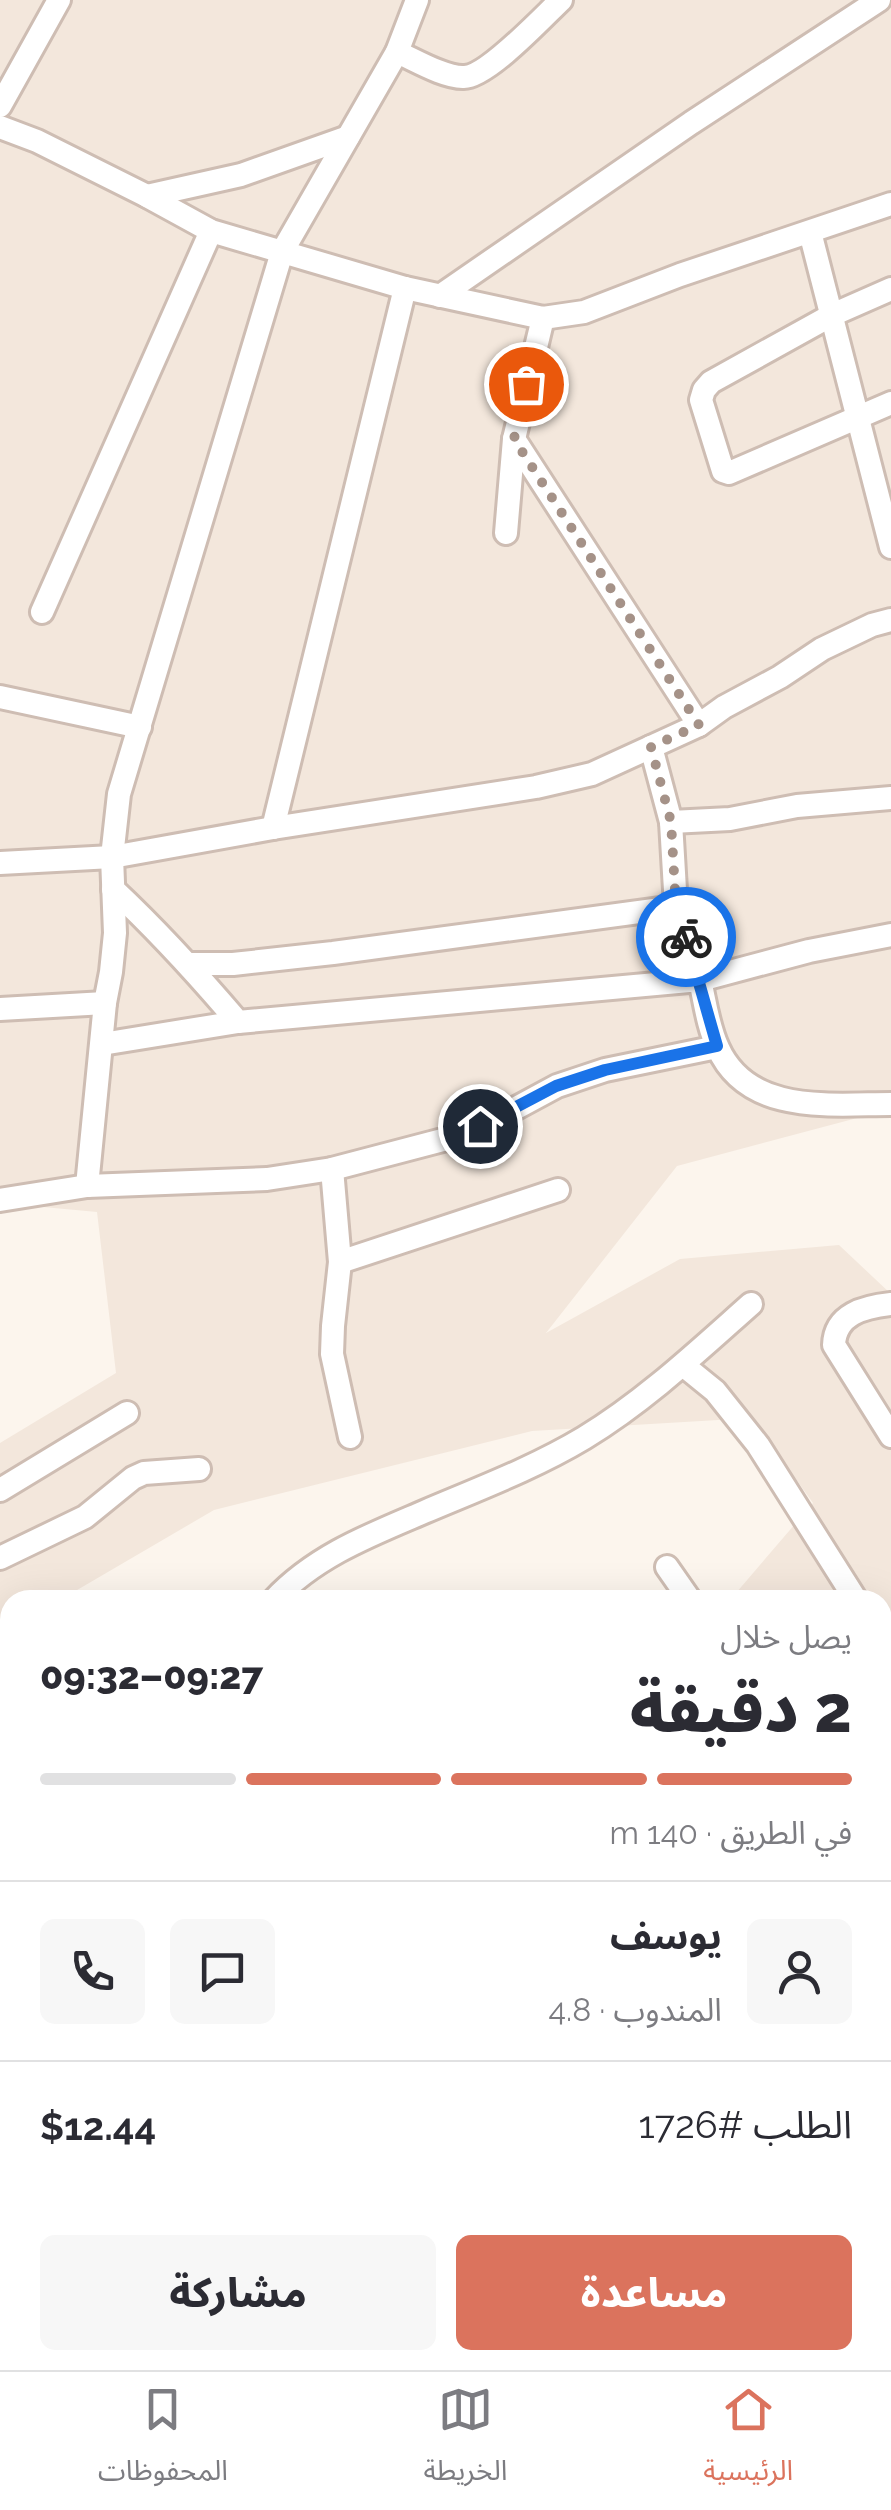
<!DOCTYPE html>
<html lang="ar">
<head>
<meta charset="utf-8">
<style>
	body { margin:0; font-family:Raleway,"Noto Sans Arabic",sans-serif; background:#f7f7f7; color:#2b2b33; direction:rtl; height:100vh; display:flex; flex-direction:column; font-size:38px; white-space:nowrap }
	* { box-sizing:border-box; margin:0 }
	p { font-size:32px; color:#7c7c81 }
	.icon { flex:none; width:55px; height:55px; fill:none; stroke:currentColor; stroke-width:2; stroke-linecap:round; stroke-linejoin:round }
	.map { position:relative; flex:1; overflow:hidden; direction:ltr }
	.drawer { position:absolute; left:0px; top:1590px; width:892px; height:780px; display:flex; flex-direction:column; background:#fff; border-radius:30px 30px 0 0; box-shadow:0 10px 40px #0002; direction:rtl }
	.drawer>* { flex:none }
	.pin { position:absolute; display:grid; place-items:center; width:85px; height:85px; color:#fff; margin:-42px; border:5px solid #fff; border-radius:50%; box-shadow:0 2px 10px #0007 }
	.courier { position:absolute; display:grid; place-items:center; width:100px; height:100px; margin:-50px; border:8px solid #1a73e8; border-radius:50%; background:#fff; color:#222; box-shadow:0 2px 12px #0007 }
	.head em { font-style:normal; font-weight:800 }
	.head div { display:flex; flex-direction:column-reverse }
	.head { display:flex; align-items:center; justify-content:space-between; height:170px; padding:0 40px }
	h1 { font-size:65px; font-weight:800; line-height:75px }
	.bar { display:grid; grid-template-columns:repeat(4,1fr); gap:15px 10px; align-content:center; height:120px; padding:0 40px }
	.bar i { height:12px; border-radius:8px; background:#e1e1e2 }
	.bar .current { background:#db735d }
	.bar p { grid-column:span 4 }
	.line { display:flex; align-items:center; gap:25px; padding:0 40px; border-top:2px solid #e1e1e2 }
	.line div { flex:1 }
	.round { display:grid; place-items:center; flex:none; width:105px; height:105px; border-radius:15px; background:#f7f7f7 }
	.cta { display:flex; gap:20px; margin-top:auto; padding:20px 40px }
	.cta a { flex:1; height:115px; border-radius:15px; background:#db735d; color:#fff; font-size:40px; font-weight:800; line-height:115px; text-align:center }
	.cta a+a { background:#f7f7f7; color:#2b2b33 }
	.tab-bar { display:flex; justify-content:space-around; align-items:center; height:140px; border-top:2px solid #e1e1e2; background:#fff; font-size:28px; color:#7c7c81 }
	.tab-bar a { display:grid; justify-items:center; gap:5px }
	.tab-bar .current { color:#db735d }
	.map>svg:first-child { display:block }
	.residential { fill:#f3e7dc }
	.lines { fill:none; stroke-linecap:round; stroke-linejoin:round }
	.minor-casing { stroke:#cebdb3; stroke-width:28 }
	.minor { stroke:#fff; stroke-width:22 }
	.done { stroke:#a59288; stroke-width:10; stroke-dasharray:0 18 }
	.route { stroke:#1a73e8; stroke-width:12 }
</style>
</head>
<body>
<div class="map">
<svg width="891" height="2370" viewBox="0 0 891 2370">
	<rect width="100%" height="100%" fill="#fcf5ed"/>
	<g class="residential">
		<path d="M0 0H891V1109L677 1166 546 1333 680 1259 839 1245 891 1294V2370H760L755 2360H882V1600H730L813 1503 752 1418 532 1431 214 1510 60 1600H10V1629L0 1635V1443L116 1373 97 1212 0 1203Z"/>
		<path d="M0 2041 10 2056V2238L0 2245Z"/>
	</g>
	<g class="lines">
		<defs>
			<g id="minor">
				<path d="M397 52C415 60 445 78 464 77 487 77 542 18 561 0"/>
				<path d="M0 106 59 0"/>
				<path d="M0 127 37 141 147 196 211 231 405 288 543 318 584 312 680 275 891 204"/>
				<path d="M147 196 241 175 348 137"/>
				<path d="M810 232 891 547"/>
				<path d="M891 289 832 315 711 382 704 390 701 400 723 471 729 473 891 403"/>
				<path d="M440 296 691 123 879 0"/>
				<path d="M514 439 699 725"/>
				<path d="M506 533 514 439 543 318"/>
				<path d="M42 612 211 231"/>
				<path d="M0 697 140 727"/>
				<path d="M651 747 671 822 676 907 700 980 809 951 891 935"/>
				<path d="M671 822 730 819 797 806 891 798"/>
				<path d="M273 828 405 288"/>
				<path d="M0 863 112 857 273 828 536 787 592 774 699 725 724 707 780 677 822 649 872 625 891 620"/>
				<path d="M113 889C158 931 198 975 238 1022L700 980C705 1002 708 1027 718 1048 748 1115 830 1104 891 1104"/>
				<path d="M190 964H233L333 953 676 907"/>
				<path d="M0 1009 105 1003"/>
				<path d="M102 1044 238 1022"/>
				<path d="M332 1169 340 1262 333 1326 332 1354 350 1437"/>
				<path d="M87 1186 105 1003 111 972 115 933 112 857 119 794 282 252 397 52 417 0"/>
				<path d="M0 1200 87 1186 267 1179 332 1169 454 1137 505 1114 557 1086 605 1070 717 1047"/>
				<path d="M340 1262 558 1190"/>
				<path d="M891 1304C864 1307 835 1314 834 1345L891 1436"/>
				<path d="M683 1365 715 1391 758 1445 856 1600"/>
				<path d="M0 1490 127 1413"/>
				<path d="M0 1558 85 1517 133 1478 144 1473 199 1469"/>
				<path d="M667 1567 690 1600"/>
				<path d="M274 1600C315 1556 370 1535 424 1512 478 1489 534 1468 584 1438 645 1401 698 1351 751 1304"/>
				<path d="M882 1641 891 1654"/>
				<path d="M882 1673 891 1667"/>
				<path d="M0 1803 10 1798"/>
				<path d="M882 1879 891 1894"/>
				<path d="M0 1945 10 1963"/>
				<path d="M882 1988 891 1982"/>
				<path d="M0 2171 10 2187"/>
				<path d="M882 2174 891 2191"/>
				<path d="M882 2221 891 2218"/>
				<path d="M0 2230 10 2223"/>
				<path d="M834 2360 838 2370"/>
			</g>
		</defs>
		<use href="#minor" class="minor-casing"/>
		<use href="#minor" class="minor"/>
	</g>
	<g class="lines">
		<path class="done" d="M526 384 514 439 699 725 651 747 671 822 676 907 686 937"/>
		<path class="route" d="M480 1126 556 1086 605 1070 717 1046 686 937"/>
	</g>
</svg>
<div class="pin" style="left:526px;top:384px;background:#ea580c"><svg class="icon" aria-label="bag" viewBox="0 0 24 24"><path d="M5 8h14l-1 12H6zM9 8a3 3 0 0 1 6 0"/></svg></div>
<div class="pin" style="left:480px;top:1126px;background:#1f2937"><svg class="icon" aria-label="home" viewBox="0 0 24 24"><path d="M3 11l9-7 9 7M6 9v11h12V9"/></svg></div>
<div class="courier" style="left:686px;top:937px"><svg class="icon" aria-label="bike" viewBox="0 0 24 24"><circle cx="6" cy="16" r="4"/><circle cx="18" cy="16" r="4"/><path d="M6 16l4-8h5l3 8M10 8l3 8H6M13 5h3"/></svg></div>
<section class="drawer">
<div class="head"><div><h1>2 دقيقة</h1><p>يصل خلال</p></div><em>09:27–09:32</em></div>
<div class="bar"><i class="current"></i><i class="current"></i><i class="current"></i><i></i><p>في الطريق · 140 m</p></div>
<div class="line" style="height:180px"><a class="round"><svg class="icon" aria-label="person" viewBox="0 0 24 24"><circle cx="12" cy="8" r="4"/><path d="M4 21q1-7 8-7t8 7"/></svg></a><div><b>يوسف</b><p>المندوب · 4.8</p></div><a class="round"><svg class="icon" aria-label="chat" viewBox="0 0 24 24"><path d="M4 5h16v11H9l-5 4z"/></svg></a><a class="round"><svg class="icon" aria-label="phone" viewBox="0 0 24 24"><path d="M5 4h4l2 5-3 2q2 4 5 5l2-3 5 2v4C11 20 4 13 5 4z"/></svg></a></div>
<div class="line" style="height:130px"><div>الطلب #1726</div><b>$12.44</b></div>
<div class="cta"><a>مساعدة</a><a>مشاركة</a></div>
</section>
</div>
<nav class="tab-bar">
<a class="current"><svg class="icon" aria-label="home" viewBox="0 0 24 24"><path d="M3 11l9-7 9 7M6 9v11h12V9"/></svg>الرئيسية</a>
<a><svg class="icon" aria-label="map" viewBox="0 0 24 24"><path d="M3 6l6-2 6 2 6-2v14l-6 2-6-2-6 2zM9 4v14M15 6v14"/></svg>الخريطة</a>
<a><svg class="icon" aria-label="saved" viewBox="0 0 24 24"><path d="M7 4h10v16l-5-4-5 4z"/></svg>المحفوظات</a>
</nav>
</body>
</html>
